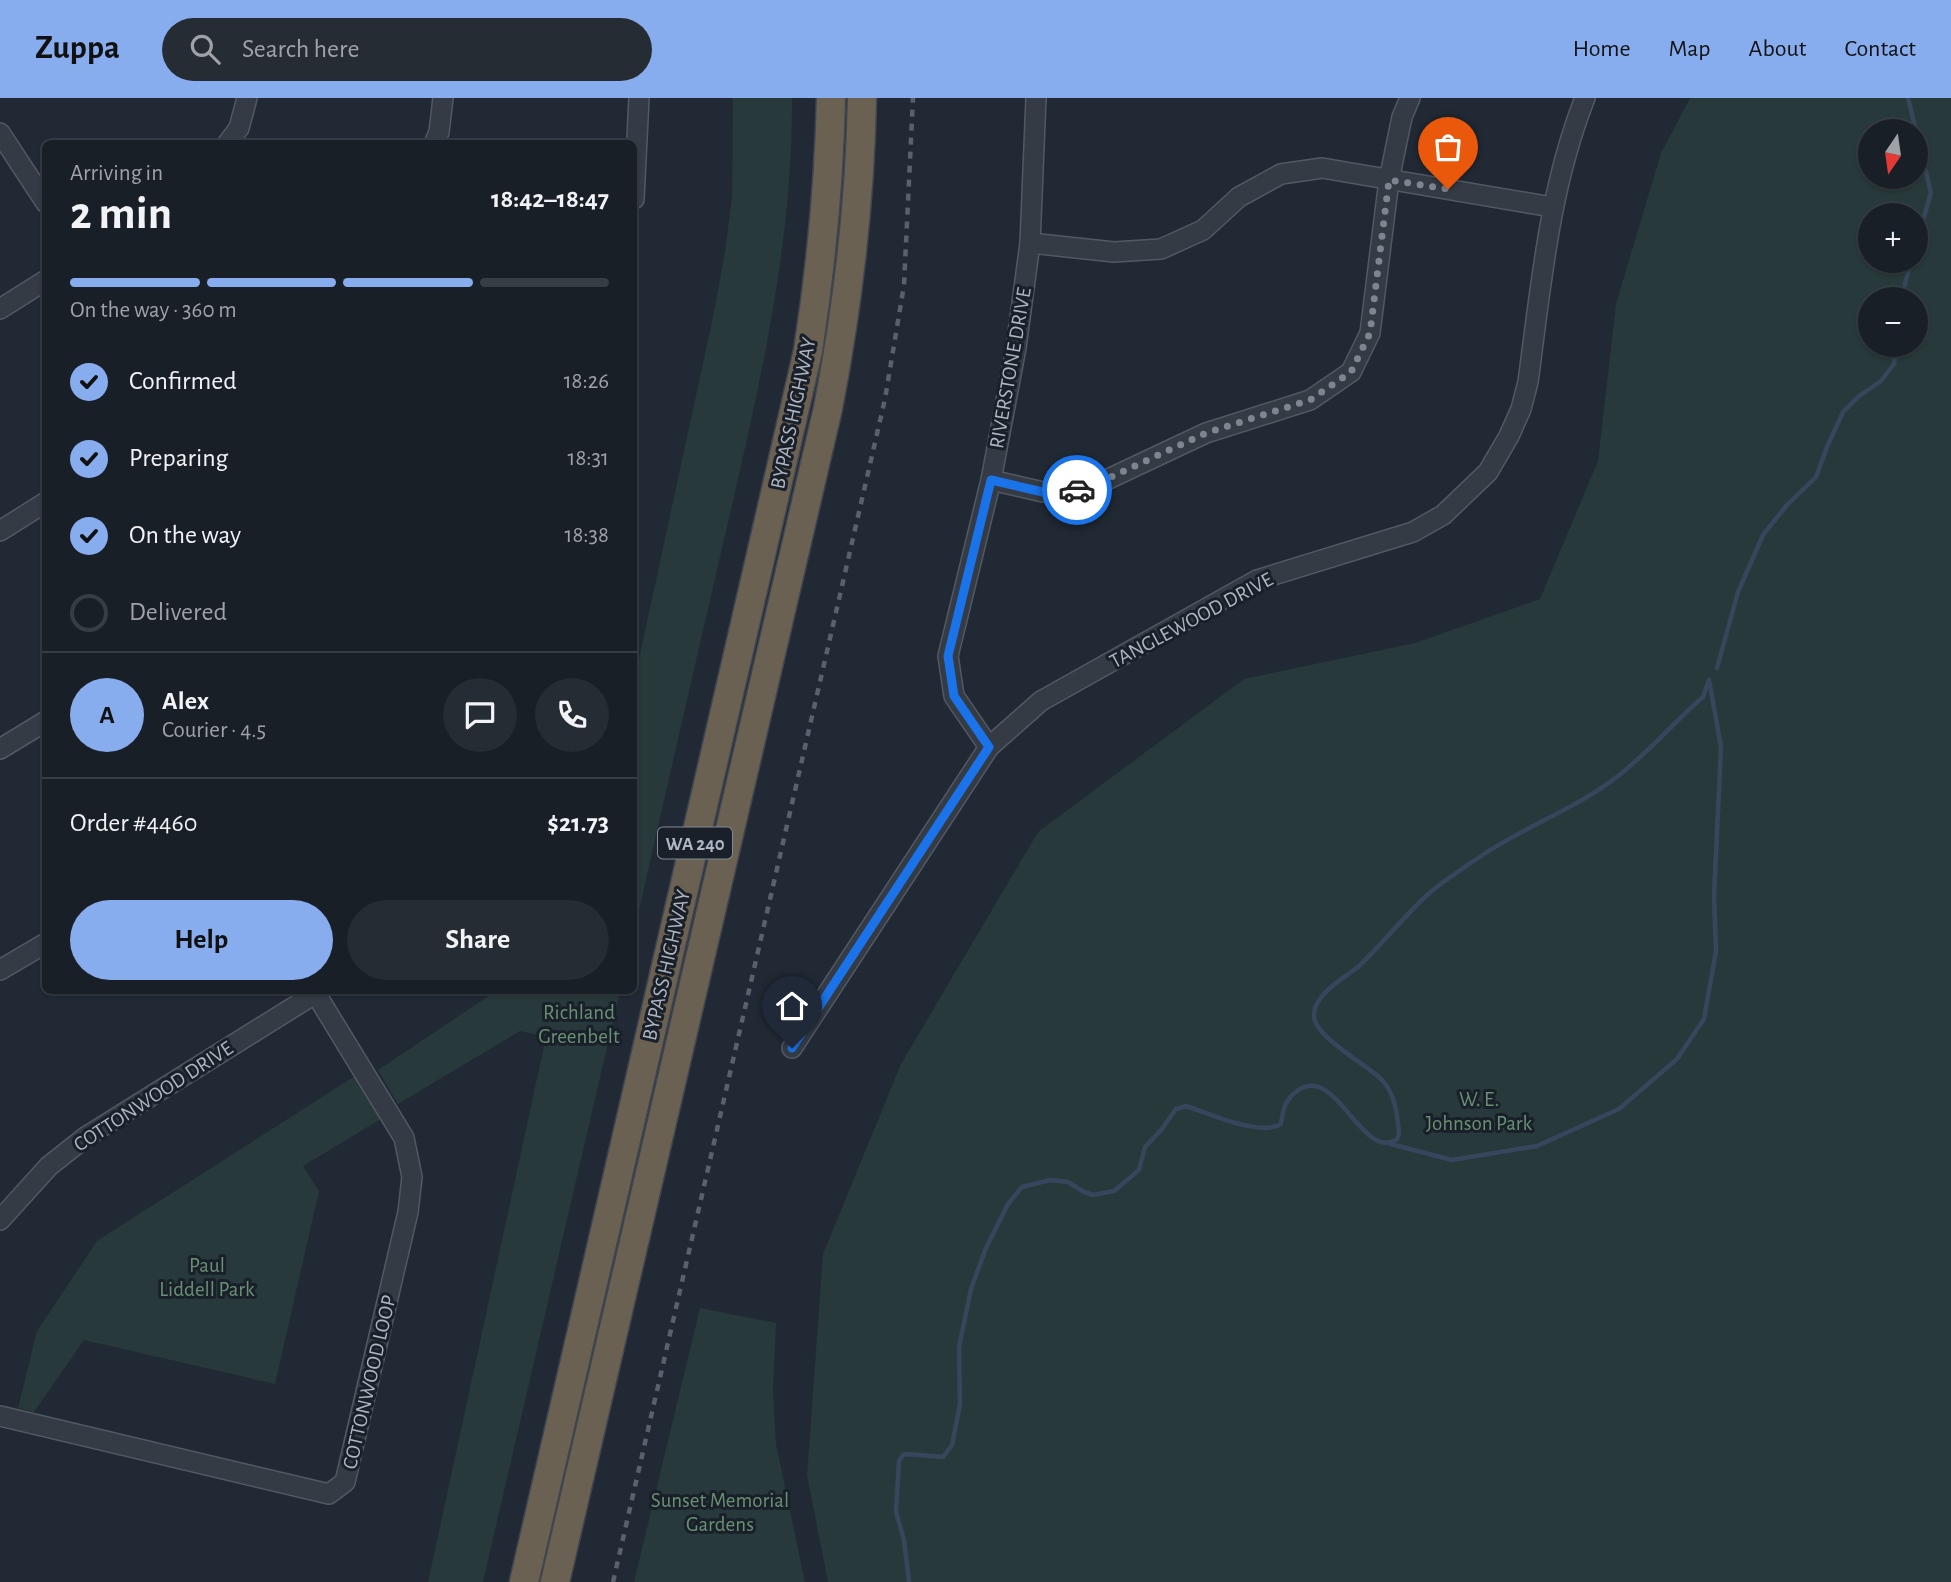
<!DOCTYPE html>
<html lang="en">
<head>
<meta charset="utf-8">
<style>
	body { margin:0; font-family:"Alegreya Sans",sans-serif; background:#262c33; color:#f1f3f6; height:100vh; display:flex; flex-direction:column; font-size:26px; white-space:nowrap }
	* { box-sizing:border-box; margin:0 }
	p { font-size:23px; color:#9fa2a7 }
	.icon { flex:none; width:38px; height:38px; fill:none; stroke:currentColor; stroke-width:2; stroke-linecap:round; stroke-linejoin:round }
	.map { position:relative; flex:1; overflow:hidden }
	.side { position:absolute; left:42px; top:42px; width:595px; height:854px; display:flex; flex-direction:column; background:#191f27; border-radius:10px; box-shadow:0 2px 5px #0004,0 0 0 2px #373d44 }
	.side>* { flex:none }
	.needle { width:46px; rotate:193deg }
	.tools { position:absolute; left:1858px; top:21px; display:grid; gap:14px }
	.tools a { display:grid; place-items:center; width:70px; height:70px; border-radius:50%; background:#191f27; box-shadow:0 2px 5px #0004,0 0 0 2px #373d44; font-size:35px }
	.pin { position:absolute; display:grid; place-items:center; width:60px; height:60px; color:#fff; margin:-72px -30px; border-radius:50% 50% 50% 0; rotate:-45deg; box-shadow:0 0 7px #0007 }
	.pin .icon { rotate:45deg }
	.courier { position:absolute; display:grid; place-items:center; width:70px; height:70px; margin:-35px; border:5px solid #1a73e8; border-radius:50%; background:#fff; color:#222; box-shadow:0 2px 9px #0007 }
	.head em { font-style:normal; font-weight:600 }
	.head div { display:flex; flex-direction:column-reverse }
	.head { display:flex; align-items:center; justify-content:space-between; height:119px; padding:0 28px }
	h1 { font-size:46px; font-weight:600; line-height:52px }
	.bar { display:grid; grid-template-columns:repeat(4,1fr); gap:10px 7px; align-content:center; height:84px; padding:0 28px }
	.bar i { height:9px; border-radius:5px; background:#373d44 }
	.bar .active { background:#88adee }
	.bar p { grid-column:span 4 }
	.line { display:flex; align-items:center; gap:18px; padding:0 28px; border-top:2px solid #373d44 }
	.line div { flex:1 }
	.round { display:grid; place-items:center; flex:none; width:74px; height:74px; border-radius:37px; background:#262c33 }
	ol { padding:0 28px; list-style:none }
	li { display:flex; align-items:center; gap:21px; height:77px }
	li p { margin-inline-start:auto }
	li .icon { padding:7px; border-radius:50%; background:#88adee; color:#111; stroke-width:4 }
	li:last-child { color:#9fa2a7 }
	li i { width:38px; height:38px; border:4px solid #373d44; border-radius:50% }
	.primary-button { display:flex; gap:14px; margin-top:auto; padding:14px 28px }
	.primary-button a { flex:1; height:80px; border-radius:42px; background:#88adee; color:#111; font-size:28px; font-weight:600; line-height:80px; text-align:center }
	.primary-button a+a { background:#262c33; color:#f1f3f6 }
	header { display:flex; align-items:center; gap:42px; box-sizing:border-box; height:98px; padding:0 35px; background:#88adee; color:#111 }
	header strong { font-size:33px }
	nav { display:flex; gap:38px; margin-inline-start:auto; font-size:24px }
	.search { width:490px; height:63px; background:#262c33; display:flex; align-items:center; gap:18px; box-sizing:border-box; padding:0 24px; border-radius:38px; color:#9fa2a7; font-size:26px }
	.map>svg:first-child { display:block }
	.green { fill:#27393a; fill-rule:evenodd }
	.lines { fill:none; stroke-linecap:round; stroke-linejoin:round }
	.stream { stroke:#38465d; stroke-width:4.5 }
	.minor-casing { stroke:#525963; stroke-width:22 }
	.highway-casing { stroke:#3f4650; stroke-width:31 }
	.minor { stroke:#343b45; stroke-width:19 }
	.highway { stroke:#6b6152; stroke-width:28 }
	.rail { stroke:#59616e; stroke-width:4.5; stroke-dasharray:7 7; stroke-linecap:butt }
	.done { stroke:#7d8590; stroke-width:7; stroke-dasharray:0 12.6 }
	.route { stroke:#1a73e8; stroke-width:9 }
	.labels { text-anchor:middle; stroke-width:6; stroke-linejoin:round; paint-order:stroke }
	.shield { fill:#1a202a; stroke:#828994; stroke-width:2 }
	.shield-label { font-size:19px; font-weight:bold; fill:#afb6c2 }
	.street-label { font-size:21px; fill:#afb6c2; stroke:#1a202a }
	.park-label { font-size:21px; fill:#689072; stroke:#1a202a }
</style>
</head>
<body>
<header>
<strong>Zuppa</strong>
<div class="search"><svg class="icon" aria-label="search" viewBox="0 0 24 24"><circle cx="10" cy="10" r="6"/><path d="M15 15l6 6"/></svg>Search here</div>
<nav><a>Home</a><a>Map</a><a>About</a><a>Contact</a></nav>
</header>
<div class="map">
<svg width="1951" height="1484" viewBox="0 0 1951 1484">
	<rect width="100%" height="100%" fill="#212934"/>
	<g class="green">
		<path d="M733 0H792C793 148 759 290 726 433 695 567 664 701 634 835V584L713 219 725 154 732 98Z"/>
		<path d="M1690 0H1951V1484H828L807 1377 823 1156 901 966 1038 734 1244 581 1415 545 1540 501 1598 363 1616 206 1661 55ZM1871 33H1916V79H1871ZM1871 117H1916V163H1871ZM1916 201V247H1871V201Z"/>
		<path d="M496 893H620L483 1484H428L546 939 520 933 398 1006 378 972Z"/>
		<path d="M355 978 381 1021 303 1068 319 1093 275 1286 84 1242 34 1314 18 1310 37 1233 97 1143Z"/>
		<path d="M700 1210 776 1225 773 1292 776 1346 805 1484H634Z"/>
	</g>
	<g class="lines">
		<g class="stream">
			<path d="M1908 0 1916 33"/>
			<path d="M1916 33 1931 95 1916 146"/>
			<path d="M1901 201 1911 163"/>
			<path d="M1717 570 1738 494 1763 437 1786 408 1816 379 1827 349 1843 314 1859 298 1881 283 1894 266 1896 247"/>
			<path d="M1391 1046 1452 1062 1537 1048 1619 1011 1677 961 1704 921 1716 853 1714 798 1721 649 1709 582"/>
			<path d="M909 1484 904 1442 896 1414 899 1363 903 1357 908 1356 943 1359 952 1347 960 1306 959 1249 971 1191 986 1150 1008 1106 1022 1089 1050 1082 1068 1084 1084 1094 1093 1097 1114 1093 1139 1072 1145 1049 1162 1031 1176 1011 1186 1008C1209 1015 1260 1039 1281 1026 1283 1011 1285 1002 1297 993 1336 964 1362 1065 1397 1041L1399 1036C1397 1017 1396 997 1382 982 1368 967 1314 939 1314 918 1313 896 1345 880 1359 868 1382 846 1402 821 1425 799 1441 784 1462 771 1481 758 1525 728 1576 711 1618 678 1649 654 1674 624 1703 599L1709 582"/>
		</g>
		<defs>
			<g id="minor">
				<path d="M0 35 46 105"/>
				<path d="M227 46 239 30 247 0"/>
				<path d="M434 46 439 34 443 0"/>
				<path d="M634 101 639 0"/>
				<path d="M1030 145 1114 154 1161 151 1203 132 1239 99 1281 76 1322 70 1552 109"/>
				<path d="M0 211 46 182"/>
				<path d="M991 382 1043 394 1085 392 1206 335 1310 302 1351 274 1370 235 1389 82 1402 19 1410 0"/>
				<path d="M0 433 46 404"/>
				<path d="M989 649 954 598 948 558 991 382 1016 250 1030 145 1036 0"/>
				<path d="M0 651 46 623"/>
				<path d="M0 872 46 845"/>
				<path d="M792 950 989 649 1041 603 1257 482 1413 434 1443 417 1488 374 1509 338 1521 311 1528 284C1541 188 1549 91 1585 0"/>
				<path d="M0 1122 49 1068 87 1038 321 892"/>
				<path d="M0 1318 329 1396 345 1384 408 1114 412 1079 404 1040 316 896"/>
			</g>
			<g id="highway">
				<path d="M524 1484 808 253C821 169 829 85 831 0"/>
				<path d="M555 1484 828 310C848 207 860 105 862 0"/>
			</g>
		</defs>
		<use href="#minor" class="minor-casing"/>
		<use href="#highway" class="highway-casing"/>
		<use href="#minor" class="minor"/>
		<use href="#highway" class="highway"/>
		<path class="rail" d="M613 1484 885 301 904 187 913 0"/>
	</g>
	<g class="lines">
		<path class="done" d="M1077 392 1085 391 1206 335 1310 302 1351 274 1370 235 1389 82 1448 91"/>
		<path class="route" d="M792 950 989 649 954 598 948 558 991 382 1043 394 1077 392"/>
	</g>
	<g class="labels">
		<rect class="shield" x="658" y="729.5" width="74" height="31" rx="5"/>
		<g class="shield-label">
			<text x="695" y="752">WA 240</text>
		</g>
		<g class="street-label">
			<text transform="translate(1010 270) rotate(-80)" y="7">RIVERSTONE DRIVE</text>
			<text transform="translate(793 315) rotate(-78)" y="7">BYPASS HIGHWAY</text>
			<text transform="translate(1191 522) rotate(-28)" y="7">TANGLEWOOD DRIVE</text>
			<text transform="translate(666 867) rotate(-77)" y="7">BYPASS HIGHWAY</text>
			<text transform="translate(153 998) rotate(-33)" y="7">COTTONWOOD DRIVE</text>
			<text transform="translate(369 1284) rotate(-77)" y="7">COTTONWOOD LOOP</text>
		</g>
		<g class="park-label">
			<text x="579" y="921">Richland<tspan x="579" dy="24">Greenbelt</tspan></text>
			<text x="1479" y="1008">W. E.<tspan x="1479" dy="24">Johnson Park</tspan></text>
			<text x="207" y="1174">Paul<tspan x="207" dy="24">Liddell Park</tspan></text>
			<text x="720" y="1409">Sunset Memorial<tspan x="720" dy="24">Gardens</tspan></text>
		</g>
	</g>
</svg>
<div class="tools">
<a><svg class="needle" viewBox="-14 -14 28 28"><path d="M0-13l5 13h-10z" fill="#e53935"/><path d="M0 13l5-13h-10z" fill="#9fa2a7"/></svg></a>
<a>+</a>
<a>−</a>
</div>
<div class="pin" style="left:1448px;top:91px;background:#ea580c"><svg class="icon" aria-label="bag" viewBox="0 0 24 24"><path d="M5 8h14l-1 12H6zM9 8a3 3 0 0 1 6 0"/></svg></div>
<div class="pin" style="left:792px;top:950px;background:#1f2937"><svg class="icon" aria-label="home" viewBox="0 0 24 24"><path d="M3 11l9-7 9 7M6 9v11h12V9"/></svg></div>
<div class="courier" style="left:1077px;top:392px"><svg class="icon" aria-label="car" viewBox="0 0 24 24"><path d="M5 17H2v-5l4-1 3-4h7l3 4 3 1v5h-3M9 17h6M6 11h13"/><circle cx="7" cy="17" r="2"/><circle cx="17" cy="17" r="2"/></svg></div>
<section class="side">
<div class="head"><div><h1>2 min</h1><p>Arriving in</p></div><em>18:42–18:47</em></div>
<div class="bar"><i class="active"></i><i class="active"></i><i class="active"></i><i></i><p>On the way · 360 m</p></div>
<ol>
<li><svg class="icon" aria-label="check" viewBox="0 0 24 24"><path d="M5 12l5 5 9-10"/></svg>Confirmed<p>18:26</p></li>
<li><svg class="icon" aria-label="check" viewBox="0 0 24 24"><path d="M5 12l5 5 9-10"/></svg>Preparing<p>18:31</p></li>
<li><svg class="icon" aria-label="check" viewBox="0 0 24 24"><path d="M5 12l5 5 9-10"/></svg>On the way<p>18:38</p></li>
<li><i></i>Delivered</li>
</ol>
<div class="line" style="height:126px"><b class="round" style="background:#88adee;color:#111">A</b><div><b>Alex</b><p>Courier · 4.5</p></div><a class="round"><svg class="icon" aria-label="chat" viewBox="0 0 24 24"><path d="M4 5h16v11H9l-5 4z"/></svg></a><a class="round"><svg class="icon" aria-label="phone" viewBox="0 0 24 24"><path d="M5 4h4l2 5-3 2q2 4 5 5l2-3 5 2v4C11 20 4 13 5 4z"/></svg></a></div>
<div class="line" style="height:91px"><div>Order #4460</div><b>$21.73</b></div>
<div class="primary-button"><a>Help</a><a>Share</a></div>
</section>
</div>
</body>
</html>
